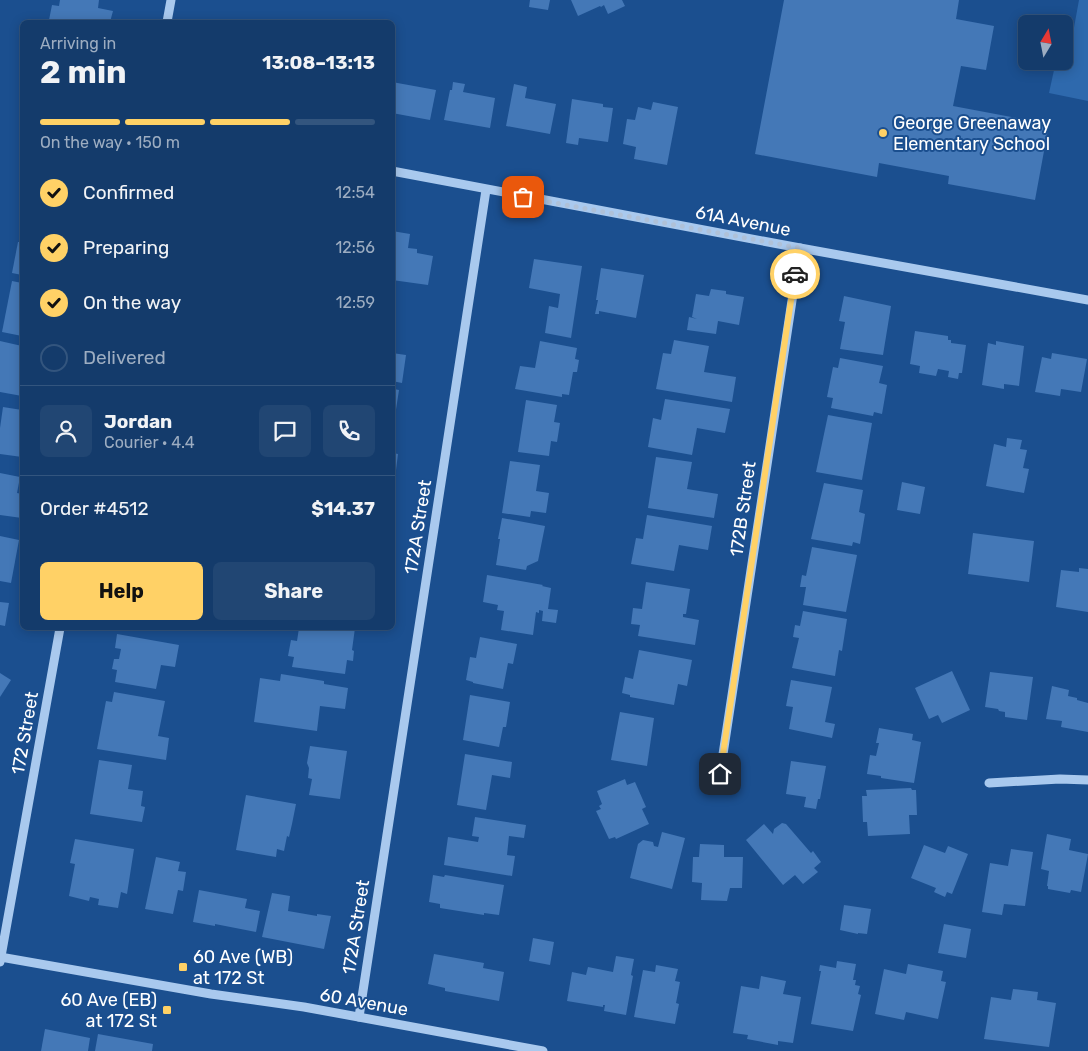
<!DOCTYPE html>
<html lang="en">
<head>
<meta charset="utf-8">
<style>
	body { margin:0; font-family:Rubik,sans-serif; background:#214673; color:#f1f3f6; height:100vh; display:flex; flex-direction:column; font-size:19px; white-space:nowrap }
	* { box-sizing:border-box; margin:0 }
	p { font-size:16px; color:#9dadc1 }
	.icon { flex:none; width:28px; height:28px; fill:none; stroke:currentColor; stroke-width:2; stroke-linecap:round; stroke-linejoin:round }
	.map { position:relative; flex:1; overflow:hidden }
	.drawer { position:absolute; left:20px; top:20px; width:375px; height:610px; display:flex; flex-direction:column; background:#143b6b; border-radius:8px; box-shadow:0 2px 12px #0003,0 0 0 1px #33557e }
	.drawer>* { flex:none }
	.needle { width:32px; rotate:10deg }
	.buttons { position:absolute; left:1018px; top:15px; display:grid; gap:10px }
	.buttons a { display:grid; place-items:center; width:55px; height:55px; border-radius:8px; background:#143b6b; box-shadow:0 2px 12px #0003,0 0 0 1px #33557e; font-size:25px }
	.pin { position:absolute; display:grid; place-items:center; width:42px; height:42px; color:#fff; margin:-21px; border-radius:10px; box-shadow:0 2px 8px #0006 }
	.courier { position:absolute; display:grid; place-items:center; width:50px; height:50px; margin:-25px; border:4px solid #ffd166; border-radius:50%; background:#fff; color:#222; box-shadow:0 1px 6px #0007 }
	.overview em { font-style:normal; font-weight:700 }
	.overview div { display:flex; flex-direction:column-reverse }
	.overview { display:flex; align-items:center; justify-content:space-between; height:85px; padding:0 20px }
	h1 { font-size:32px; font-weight:700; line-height:38px }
	.bar { display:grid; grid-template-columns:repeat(4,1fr); gap:8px 5px; align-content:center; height:60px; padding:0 20px }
	.bar i { height:6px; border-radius:4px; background:#33557e }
	.bar .current { background:#ffd166 }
	.bar p { grid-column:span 4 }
	.line { display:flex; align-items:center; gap:12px; padding:0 20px; border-top:1px solid #33557e }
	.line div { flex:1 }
	.round { display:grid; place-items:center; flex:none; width:52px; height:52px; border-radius:8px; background:#214673 }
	ol { padding:0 20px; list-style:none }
	li { display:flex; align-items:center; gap:15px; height:55px }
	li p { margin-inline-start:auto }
	li .icon { padding:5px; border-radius:50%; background:#ffd166; color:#111; stroke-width:4 }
	li:last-child { color:#9dadc1 }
	li i { width:28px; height:28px; border:2px solid #33557e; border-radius:50% }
	.action { display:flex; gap:10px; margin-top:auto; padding:10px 20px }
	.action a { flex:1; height:58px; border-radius:8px; background:#ffd166; color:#111; font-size:20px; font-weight:700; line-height:58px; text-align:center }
	.action a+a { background:#214673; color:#f1f3f6 }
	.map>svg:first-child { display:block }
	.green { fill:#2e69ad }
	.building { fill:#4478b7 }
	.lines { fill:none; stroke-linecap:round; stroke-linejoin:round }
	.minor { stroke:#a9c9ee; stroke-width:9 }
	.done { stroke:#afc1d8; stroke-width:5; stroke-dasharray:0 9 }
	.route { stroke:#ffd166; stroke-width:6 }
	.poi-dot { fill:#ffd166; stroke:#1b4f8f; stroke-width:2 }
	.labels { text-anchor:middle; stroke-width:4; stroke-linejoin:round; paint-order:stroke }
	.poi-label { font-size:18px; fill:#fff; stroke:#1b4f8f; text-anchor:start }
	.street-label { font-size:18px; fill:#fff; stroke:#1b4f8f }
</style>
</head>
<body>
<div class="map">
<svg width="1088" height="1051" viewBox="0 0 1088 1051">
	<rect width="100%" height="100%" fill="#1b4f8f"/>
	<path class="green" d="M1079 0H1088V101L1049 93 1056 61H1064V37L1073 33Z"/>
	<g class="building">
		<path d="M60 0H99L98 8 113 11 110 22H56L49 20 52 5 59 6Z"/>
		<path d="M530 0H550L548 10 529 7Z"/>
		<path d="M571 0H622L625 6 608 14 604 5 601 7 600 6 578 16Z"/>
		<path d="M784 0H959L956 19 994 26 986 70 961 66 953 106 1049 124 1035 200 948 184 949 176 879 163 877 177 755 154Z"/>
		<path d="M392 82 436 90 430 120 392 113Z"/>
		<path d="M453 82 465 84 463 92 495 98 490 128 444 120 450 90H452Z"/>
		<path d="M514 84 527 87 525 98 556 104 550 134 506 126Z"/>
		<path d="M572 99 603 104V107L613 108 608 142 579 138 578 145 566 143Z"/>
		<path d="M653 102 678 107 667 165 634 159 636 147 623 144 627 119 635 120 638 107 651 110Z"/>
		<path d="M392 231 410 234 408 248 417 249V253L433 256 428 285 392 280Z"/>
		<path d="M18 242H22V275L12 273Z"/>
		<path d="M534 259 582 266 571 338 545 333 549 306 558 308 560 294 529 288Z"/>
		<path d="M601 268 644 275 636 318 599 311V314H595L598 300H596Z"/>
		<path d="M12 281 22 283V336L2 332Z"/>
		<path d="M711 289 726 291V294L744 297 739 325 718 321 716 334 687 330 689 317 697 319 692 317 696 294 709 296Z"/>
		<path d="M844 296 891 306 883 355 840 349 845 322 839 321Z"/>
		<path d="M915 331 948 336V340H951V343L966 345 962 373H959L958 379 948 377 949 371 938 369 936 376 919 373 920 366 910 364Z"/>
		<path d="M674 340 709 346 704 372 736 377 732 402 656 389 663 353 671 354Z"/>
		<path d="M0 341 22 346V396L0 392Z"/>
		<path d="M540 341 577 348 575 359 579 360 577 372H573L569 395 562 394V397L515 389 520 366 535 368Z"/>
		<path d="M996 341 1024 346 1019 386 1004 384V389L982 385 988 343 996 345Z"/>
		<path d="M392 353 406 355 402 383 392 381Z"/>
		<path d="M1052 353 1087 359 1081 392 1061 389 1060 396 1035 392 1042 357 1051 359Z"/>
		<path d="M840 358 883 366 879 383 887 385 882 414 874 412 873 416 831 408 833 398 827 397 833 367 838 368Z"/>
		<path d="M394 389 399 390 395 416 392 415V391L394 392Z"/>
		<path d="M665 399 730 409 725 433 697 428 692 455 648 447 653 418 661 420Z"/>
		<path d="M526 400 557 405 554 422 560 423 557 442 551 441 549 456 518 452Z"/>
		<path d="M3 407 22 410V457L0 454V428Z"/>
		<path d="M828 415 872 423 862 480 816 472Z"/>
		<path d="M1007 438 1022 440 1020 449 1027 450 1023 468 1029 469 1024 493 986 486 994 444 1006 447Z"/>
		<path d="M392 453 398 454 394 486H392Z"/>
		<path d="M656 457 692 462 687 489 718 494 714 518 648 508Z"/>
		<path d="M510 461 540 465 536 491 549 493 546 513 531 511 530 517 502 513Z"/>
		<path d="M0 473 20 477 17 493 22 494V518L0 515Z"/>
		<path d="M902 482 925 487 920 514 897 510Z"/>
		<path d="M824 483 863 490 859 512 865 514 860 544 853 542 852 546 811 539Z"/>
		<path d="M647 515 712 526 708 550 679 545 674 571 631 564 636 538 643 539Z"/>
		<path d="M502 518 545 526 538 561 527 566 526 570 496 565 500 539H498Z"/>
		<path d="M973 533 1034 541 1029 582 968 574Z"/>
		<path d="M0 536 19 540 11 583 0 581Z"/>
		<path d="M812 547 857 555 846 612 803 605 806 587H800L802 575 806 576Z"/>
		<path d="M1079 568 1088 569V612L1056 607 1061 570 1079 572Z"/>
		<path d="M487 575 543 585 542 586 551 588 548 609 558 610 556 623 542 621 543 611 539 610V613L536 612 533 635 501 630 504 611 497 610 498 605 483 602Z"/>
		<path d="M646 582 690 589 686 614H683V617L699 620 695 645 638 636 640 625 631 624 633 608 642 609Z"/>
		<path d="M0 602 9 603 5 626 0 625Z"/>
		<path d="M803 611 847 619 842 651 839 650 835 676 792 668 799 638 793 637 795 625 800 626Z"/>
		<path d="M299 628H355L352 650 354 651 353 661 347 660 345 674 292 667 294 657 288 656 291 640 297 641Z"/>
		<path d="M117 634 179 645 175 667 161 665 156 689 115 682 117 670 112 669 114 659H119L121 649 115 648Z"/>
		<path d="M480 637 517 644 513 664 508 663 503 689 473 683V682L466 680 470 657 476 658Z"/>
		<path d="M639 650 692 660 687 686 678 684 674 705 630 697V695L622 693 625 677 633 679Z"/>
		<path d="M952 671 970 710 942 723 938 715 929 719 915 688Z"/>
		<path d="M990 672 1033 677 1027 720 1005 717V712L999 711 998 709 985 707Z"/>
		<path d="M0 673 11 680 0 697Z"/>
		<path d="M281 674 324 681V684L348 688 345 709 320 706 317 731 254 722 260 678 280 681Z"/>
		<path d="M791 680 832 687 825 722 835 724 832 738 789 729 793 707 786 706Z"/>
		<path d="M1052 686 1069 690 1068 696 1077 698V700L1088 703V732L1061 727 1062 721 1046 719Z"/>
		<path d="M114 692 165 701 158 736 169 738 166 760 97 749 106 701 112 702Z"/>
		<path d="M470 695 510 702 506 727H503L499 747 463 740Z"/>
		<path d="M620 712 654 718 647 766 611 760Z"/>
		<path d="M879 728 913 734 912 740 921 742 914 783 881 778V776L867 774 870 755 876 756 879 743H876Z"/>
		<path d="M310 746 347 751 340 799 309 795 312 779 308 778 309 768 307 763Z"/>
		<path d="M465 754 512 762 510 778 492 775 486 810 457 805Z"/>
		<path d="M99 760 132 765 128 789 143 791 141 806 145 807 142 822 90 814Z"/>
		<path d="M791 761 826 766 820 799H818L816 809 804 807 806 797 786 794Z"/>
		<path d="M625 779 627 785 635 782 646 807 642 809 649 824 616 839 615 837 609 839 596 811 601 809 599 806 602 804 597 791Z"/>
		<path d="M911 788 912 790H916L917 815H909L910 834 868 836 867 822H863L862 796H867L866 790Z"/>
		<path d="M246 795 296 804 292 824 289 837 287 836 284 851 277 849 276 857 236 850Z"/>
		<path d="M475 817 526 825 524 838 509 836 507 855 515 856 512 876 444 865 448 837 478 842 479 837 472 836Z"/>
		<path d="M782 823 786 824 811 853 813 851 821 862 814 868 818 872 803 884 795 875 783 885 746 840 764 824 773 834 774 829Z"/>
		<path d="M662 832 685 838 672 889 630 878 638 844 643 840 653 842 654 846 658 847Z"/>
		<path d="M1047 834 1071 839 1069 850 1088 854 1081 892 1071 890 1070 893 1048 889V886H1047L1049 871 1041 869Z"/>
		<path d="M75 839 134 849 127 894 121 892 118 908 98 905 99 899 90 897 89 901 69 896 75 864 70 863Z"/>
		<path d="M700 844 724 845V857H743L742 888H730L727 901 701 900 702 883 692 882 693 857H699Z"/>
		<path d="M924 845 945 853 948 846 968 854 952 894 947 892 945 897 934 892 936 888 911 878Z"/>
		<path d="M1011 849 1033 852 1025 906 1004 904 1002 915 982 912 990 863 1008 866Z"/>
		<path d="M156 857 180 862 178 871 186 872 183 891 178 890 173 914 145 909Z"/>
		<path d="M433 875 444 877 445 875 504 885 499 915 484 913V915L440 908V904L429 902Z"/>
		<path d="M199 890 247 899 245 908 260 911 256 932 215 924V926L193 922Z"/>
		<path d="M272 893 290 896 288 911 317 916V914L331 916 324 949 262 937Z"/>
		<path d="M844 905 871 909 867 934 858 933V934L840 930Z"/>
		<path d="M944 924 971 929 966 958 938 953Z"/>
		<path d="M533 938 554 942 550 965 529 961Z"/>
		<path d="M434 954 484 963 483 968 504 972 499 1001 445 991V988L428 984Z"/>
		<path d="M616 956 634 959 631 975 633 976 626 1015 604 1011 605 1005H603V1007L567 1001 572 972 586 975 588 967 613 972Z"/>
		<path d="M837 961 856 964 853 980H856L855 985 860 986 858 994 861 995 853 1031 811 1024 821 971H819L820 965 836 968Z"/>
		<path d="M908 964 943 971 941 981 946 982 938 1019 906 1012 904 1020 875 1014 884 969 906 974Z"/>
		<path d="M656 965 678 969 675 981 680 982 676 1003 679 1004 675 1024 634 1017 643 970 655 972Z"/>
		<path d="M761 976 786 981 783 994 801 997 793 1043 778 1041V1045L747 1039 748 1035 733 1033 741 986 759 989Z"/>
		<path d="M1013 989 1038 992 1037 1000 1056 1003 1049 1047 984 1039 991 997 1011 1000Z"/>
		<path d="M45 1029 90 1038 88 1051H41Z"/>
		<path d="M98 1034 153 1044 152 1051H95Z"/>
	</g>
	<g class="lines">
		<g class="minor">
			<path d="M167 22 171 0"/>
			<path d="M392 171 800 248 1088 300"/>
			<path d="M720 774 800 248"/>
			<path d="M989 783 1060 779 1088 780"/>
			<path d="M0 957 211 994 304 1007 543 1051"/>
			<path d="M0 962 60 628"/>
			<path d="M359 1017 486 190"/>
		</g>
	</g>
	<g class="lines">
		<path class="done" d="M523 197 800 248 795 274"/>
		<path class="route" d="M720 774 795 274"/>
	</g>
	<g class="poi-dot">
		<circle cx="883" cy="133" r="5"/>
		<rect x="178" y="962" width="10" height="10" rx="2.5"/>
		<rect x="162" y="1005" width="10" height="10" rx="2.5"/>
	</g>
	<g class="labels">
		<g class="poi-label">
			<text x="893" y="129">George Greenaway<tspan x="893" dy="21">Elementary School</tspan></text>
			<text x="193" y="963">60 Ave (WB)<tspan x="193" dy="21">at 172 St</tspan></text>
			<text x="157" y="1006" text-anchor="end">60 Ave (EB)<tspan x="157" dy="21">at 172 St</tspan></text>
		</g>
		<g class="street-label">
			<text transform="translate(743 221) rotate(11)" y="6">61A Avenue</text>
			<text transform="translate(743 509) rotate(-82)" y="6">172B Street</text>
			<text transform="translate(418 527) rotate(-81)" y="6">172A Street</text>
			<text transform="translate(25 733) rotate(-80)" y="6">172 Street</text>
			<text transform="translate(356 927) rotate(-81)" y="6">172A Street</text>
			<text transform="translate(364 1002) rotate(10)" y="6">60 Avenue</text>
		</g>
	</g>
</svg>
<div class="buttons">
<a><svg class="needle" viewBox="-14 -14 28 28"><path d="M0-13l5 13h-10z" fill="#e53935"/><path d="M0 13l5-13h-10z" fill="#9dadc1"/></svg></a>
</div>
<div class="pin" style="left:523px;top:197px;background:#ea580c"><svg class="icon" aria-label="bag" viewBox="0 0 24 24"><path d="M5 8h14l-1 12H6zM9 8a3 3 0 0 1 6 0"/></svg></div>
<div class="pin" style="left:720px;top:774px;background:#1f2937"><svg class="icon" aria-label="home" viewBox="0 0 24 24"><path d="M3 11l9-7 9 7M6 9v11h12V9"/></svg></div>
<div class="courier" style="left:795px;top:274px"><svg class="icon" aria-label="car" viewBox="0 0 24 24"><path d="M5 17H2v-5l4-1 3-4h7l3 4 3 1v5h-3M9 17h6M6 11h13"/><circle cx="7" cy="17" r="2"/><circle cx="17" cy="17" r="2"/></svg></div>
<section class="drawer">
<div class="overview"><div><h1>2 min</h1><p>Arriving in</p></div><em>13:08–13:13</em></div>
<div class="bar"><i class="current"></i><i class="current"></i><i class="current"></i><i></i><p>On the way · 150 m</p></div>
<ol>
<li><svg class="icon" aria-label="check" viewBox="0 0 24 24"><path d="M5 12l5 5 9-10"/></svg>Confirmed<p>12:54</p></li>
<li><svg class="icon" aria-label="check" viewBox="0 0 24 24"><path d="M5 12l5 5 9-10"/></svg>Preparing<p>12:56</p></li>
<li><svg class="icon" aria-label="check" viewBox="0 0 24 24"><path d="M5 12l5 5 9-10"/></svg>On the way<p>12:59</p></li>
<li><i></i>Delivered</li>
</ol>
<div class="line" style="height:90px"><a class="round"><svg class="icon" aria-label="person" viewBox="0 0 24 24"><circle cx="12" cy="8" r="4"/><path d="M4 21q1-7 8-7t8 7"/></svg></a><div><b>Jordan</b><p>Courier · 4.4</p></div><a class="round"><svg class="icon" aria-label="chat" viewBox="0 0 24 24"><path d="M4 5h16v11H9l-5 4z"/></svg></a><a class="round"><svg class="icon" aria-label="phone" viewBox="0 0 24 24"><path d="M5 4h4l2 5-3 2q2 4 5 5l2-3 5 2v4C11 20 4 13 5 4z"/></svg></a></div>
<div class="line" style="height:65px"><div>Order #4512</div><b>$14.37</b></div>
<div class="action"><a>Help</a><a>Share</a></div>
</section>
</div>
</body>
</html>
